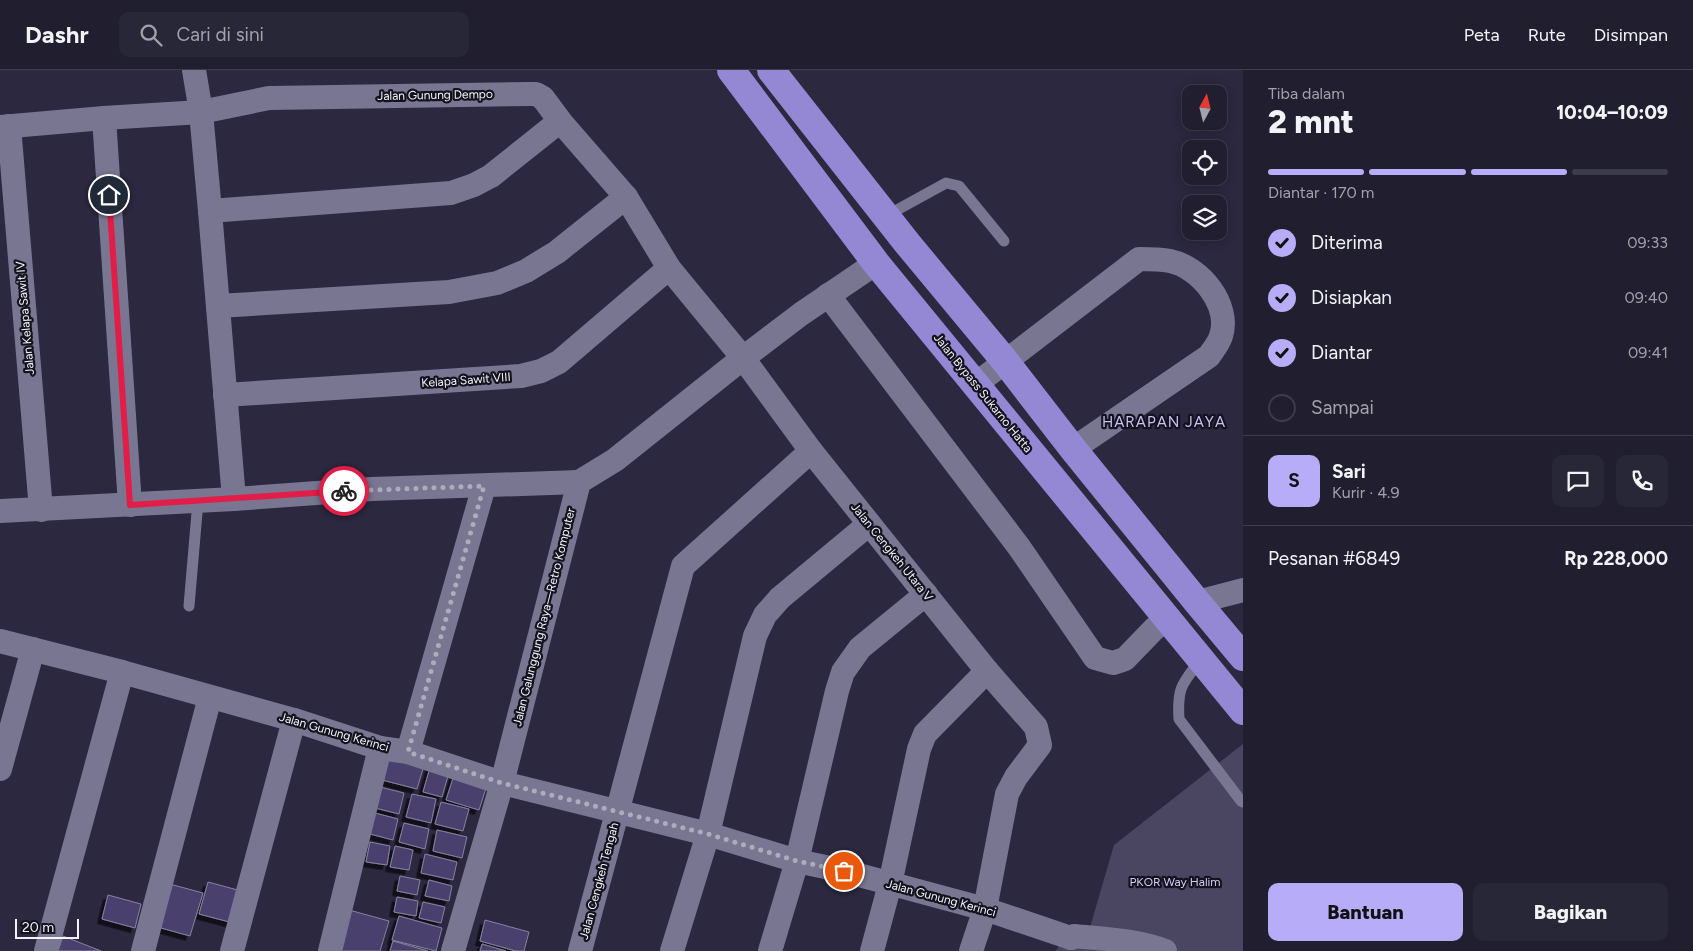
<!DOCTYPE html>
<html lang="id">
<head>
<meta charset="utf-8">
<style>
	body { margin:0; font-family:Figtree,sans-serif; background:#282737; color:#f1f3f6; height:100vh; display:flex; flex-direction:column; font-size:19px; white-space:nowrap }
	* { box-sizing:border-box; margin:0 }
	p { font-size:16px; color:#a2a2aa }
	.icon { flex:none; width:28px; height:28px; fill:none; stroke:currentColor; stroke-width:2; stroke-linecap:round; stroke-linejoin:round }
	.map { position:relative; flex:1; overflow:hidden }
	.side { display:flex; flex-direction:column; background:#201e2f; width:450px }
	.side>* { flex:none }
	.needle { width:32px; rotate:7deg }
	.buttons { position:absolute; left:1182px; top:15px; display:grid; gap:10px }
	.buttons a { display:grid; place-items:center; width:45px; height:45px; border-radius:10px; background:#201e2f; box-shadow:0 2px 12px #0003,0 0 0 1px #3d3c4b; font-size:25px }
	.scale { position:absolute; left:15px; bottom:12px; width:64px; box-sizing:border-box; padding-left:5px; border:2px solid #f4f3fc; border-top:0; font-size:14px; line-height:18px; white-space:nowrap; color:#f4f3fc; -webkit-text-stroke:4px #14121d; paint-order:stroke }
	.pin { position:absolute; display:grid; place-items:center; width:42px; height:42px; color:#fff; margin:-21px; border:2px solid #fff; border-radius:50%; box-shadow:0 1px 5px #0007 }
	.courier { position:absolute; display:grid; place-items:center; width:50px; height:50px; margin:-25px; border:4px solid #e11d48; border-radius:50%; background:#fff; color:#222; box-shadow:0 1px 6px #0007 }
	.head em { font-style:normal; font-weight:800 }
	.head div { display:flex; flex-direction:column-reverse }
	.head { display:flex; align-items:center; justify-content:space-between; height:85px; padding:0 25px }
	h1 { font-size:32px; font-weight:800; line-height:38px }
	.bar { display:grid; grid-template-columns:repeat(4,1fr); gap:8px 5px; align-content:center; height:60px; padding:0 25px }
	.bar i { height:6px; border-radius:4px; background:#3d3c4b }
	.bar .selected { background:#b6acf8 }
	.bar p { grid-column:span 4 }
	.line { display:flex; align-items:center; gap:12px; padding:0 25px; border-top:1px solid #3d3c4b }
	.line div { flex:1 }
	.round { display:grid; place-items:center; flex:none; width:52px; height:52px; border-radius:10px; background:#282737 }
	ol { padding:0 25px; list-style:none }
	li { display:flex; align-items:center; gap:15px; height:55px }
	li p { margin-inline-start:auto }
	li .icon { padding:5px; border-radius:50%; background:#b6acf8; color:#111; stroke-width:4 }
	li:last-child { color:#a2a2aa }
	li i { width:28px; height:28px; border:2px solid #3d3c4b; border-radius:50% }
	.primary-button { display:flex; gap:10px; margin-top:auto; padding:10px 25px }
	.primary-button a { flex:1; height:58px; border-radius:10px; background:#b6acf8; color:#111; font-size:20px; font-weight:800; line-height:58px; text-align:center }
	.primary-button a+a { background:#282737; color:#f1f3f6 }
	header { display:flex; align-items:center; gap:30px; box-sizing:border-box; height:70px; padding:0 25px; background:#201e2f; border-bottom:1px solid #3d3c4b }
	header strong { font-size:24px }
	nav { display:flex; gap:28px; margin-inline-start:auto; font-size:18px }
	.search { width:350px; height:45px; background:#282737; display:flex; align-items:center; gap:12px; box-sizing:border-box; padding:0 18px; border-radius:10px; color:#a2a2aa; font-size:19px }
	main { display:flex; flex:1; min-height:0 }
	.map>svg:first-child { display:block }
	.green { fill:#4a4662 }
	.building { fill:#48416e; stroke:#86839f; filter:url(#shadow) }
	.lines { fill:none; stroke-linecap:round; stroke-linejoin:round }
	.service { stroke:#797692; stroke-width:11 }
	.minor { stroke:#797692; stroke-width:24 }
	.trunk { stroke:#9488d4; stroke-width:28 }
	.done { stroke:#aeacba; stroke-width:5; stroke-dasharray:0 9 }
	.route { stroke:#e11d48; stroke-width:6 }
	.labels { text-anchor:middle; stroke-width:4.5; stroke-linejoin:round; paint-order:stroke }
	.street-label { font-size:12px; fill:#f4f3fc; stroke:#14121d }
	.park-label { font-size:12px; fill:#d1ccf9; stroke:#14121d }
	.quarter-label { font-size:15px; letter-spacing:1px; fill:#c6bff8; stroke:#14121d }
</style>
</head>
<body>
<header>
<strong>Dashr</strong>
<div class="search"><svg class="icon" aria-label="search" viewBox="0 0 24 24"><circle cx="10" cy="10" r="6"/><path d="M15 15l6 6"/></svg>Cari di sini</div>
<nav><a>Peta</a><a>Rute</a><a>Disimpan</a></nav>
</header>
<main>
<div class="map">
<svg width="1243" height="881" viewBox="0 0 1243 881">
	<defs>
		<filter id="shadow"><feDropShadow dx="-4.5" dy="4.5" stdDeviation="0" flood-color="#0009"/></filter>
	</defs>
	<rect width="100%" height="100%" fill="#2b283f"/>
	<path class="green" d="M1243 674V881H1056L1061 873 1086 871 1114 775Z"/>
	<g class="building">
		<path d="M389 683 425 692 417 719 382 710Z"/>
		<path d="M431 694 450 699 442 727 423 722Z"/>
		<path d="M455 702 488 712 479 740 446 730Z"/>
		<path d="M380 717 404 723 399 744 375 738Z"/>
		<path d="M412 724 436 729 431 753 406 747Z"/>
		<path d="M441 732 469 739 463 761 435 754Z"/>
		<path d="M375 743 398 749 393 770 370 764Z"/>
		<path d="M404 753 429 759 425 779 399 772Z"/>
		<path d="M437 760 467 767 462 788 433 781Z"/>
		<path d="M370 772 390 776 387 795 366 792Z"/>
		<path d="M395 776 413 780 409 800 390 797Z"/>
		<path d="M425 784 457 792 453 810 421 803Z"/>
		<path d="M400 806 420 810 417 825 397 821Z"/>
		<path d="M429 810 452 816 449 831 425 826Z"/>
		<path d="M208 812 245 822 237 854 199 844Z"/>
		<path d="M166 813 203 823 190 866 154 856Z"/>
		<path d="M108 825 141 834 135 858 102 849Z"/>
		<path d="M397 827 418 831 416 846 394 842Z"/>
		<path d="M423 832 445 837 441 853 419 848Z"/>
		<path d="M349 840 389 851 380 881H338Z"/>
		<path d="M399 846 442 858 436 881 392 870Z"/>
		<path d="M485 850 529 862 524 881H516L480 871Z"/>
		<path d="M63 866 101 881H58Z"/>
		<path d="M393 871 428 881H390Z"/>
		<path d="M482 874 506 881H480Z"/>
	</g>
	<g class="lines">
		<g class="service">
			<path d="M886 146 946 113 959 116 1004 171"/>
			<path d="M189 536 198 431"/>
			<path d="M1201 589C1182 614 1177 617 1179 649L1241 731 1243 732"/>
		</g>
		<g class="minor">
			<path d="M194 0 201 42 210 141 234 429"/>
			<path d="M104 48 130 435"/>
			<path d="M9 56 41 440"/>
			<path d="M0 57 104 48 201 42 269 28 529 24H536L543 28 560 51 626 127 669 198 743 288 811 381 987 601 1036 657 1040 675 1016 707 1007 724 985 839 971 881"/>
			<path d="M210 141 451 123 474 115 491 106 560 51"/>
			<path d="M828 225 1019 477 1095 588 1113 593 1125 589 1154 559 1168 548"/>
			<path d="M218 236 449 222 497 213 526 201 557 182 626 127"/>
			<path d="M976 314 1139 189C1149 189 1160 189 1170 191 1200 197 1231 235 1221 266 1219 273 1213 280 1209 286L1073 379"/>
			<path d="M225 325 521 306 541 301 559 292 669 198"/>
			<path d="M0 441 234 429 372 419 579 412"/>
			<path d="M1197 532 1243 520"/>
			<path d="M0 571 122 602 294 650 380 678 408 682 502 713 708 764 797 791 844 801 985 839 1071 868"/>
			<path d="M408 682 484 416"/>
			<path d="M0 699 33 579"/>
			<path d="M1071 868 1074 866C1104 869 1137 870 1165 881"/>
			<path d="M46 881 122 602"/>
			<path d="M143 881 210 627"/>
			<path d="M232 881 294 650"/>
			<path d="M330 881 380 678"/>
			<path d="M453 881 502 713 579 412 615 390 743 288 801 244 876 193"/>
			<path d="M580 881 683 496 811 381"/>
			<path d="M672 881 708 764 755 566 765 545 780 528 869 454"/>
			<path d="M770 881 797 791 837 621 843 602 860 578 926 524"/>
			<path d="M872 881 890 814 919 679 925 664 987 601"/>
		</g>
		<g class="trunk">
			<path d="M731 0 876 193 1243 641"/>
			<path d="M771 0 907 173 1005 291 1073 379 1197 532 1243 587"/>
		</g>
	</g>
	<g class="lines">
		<path class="done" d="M344 421 484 416 408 682 502 713 708 764 797 791 844 801"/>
		<path class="route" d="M109 125 130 435 344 421"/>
	</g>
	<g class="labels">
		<g class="street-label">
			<text transform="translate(435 25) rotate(-1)" y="4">Jalan Gunung Dempo</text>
			<text transform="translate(25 248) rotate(-95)" y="4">Jalan Kelapa Sawit IV</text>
			<text transform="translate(466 310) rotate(-4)" y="4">Kelapa Sawit VIII</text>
			<text transform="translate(983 323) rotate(51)" y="4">Jalan Bypass Sukarno Hatta</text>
			<text transform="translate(892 482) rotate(51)" y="4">Jalan Cengkeh Utara V</text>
			<text transform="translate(544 547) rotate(-76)" y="4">Jalan Galunggung Raya—Retro Komputer</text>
			<text transform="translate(334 662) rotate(16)" y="4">Jalan Gunung Kerinci</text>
			<text transform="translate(599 811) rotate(-75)" y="4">Jalan Cengkeh Tengah</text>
			<text transform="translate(941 828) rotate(15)" y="4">Jalan Gunung Kerinci</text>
		</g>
		<g class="park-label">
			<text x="1175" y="816">PKOR Way Halim</text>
		</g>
		<g class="quarter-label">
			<text x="1164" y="357">HARAPAN JAYA</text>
		</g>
	</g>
</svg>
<div class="buttons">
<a><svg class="needle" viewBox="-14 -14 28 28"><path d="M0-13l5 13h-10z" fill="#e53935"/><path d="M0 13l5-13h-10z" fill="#a2a2aa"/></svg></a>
<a><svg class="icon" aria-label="locate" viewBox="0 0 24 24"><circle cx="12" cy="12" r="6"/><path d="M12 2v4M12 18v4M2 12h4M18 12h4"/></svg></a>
<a><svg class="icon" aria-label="layers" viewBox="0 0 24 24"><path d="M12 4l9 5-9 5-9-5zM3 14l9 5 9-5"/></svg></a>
</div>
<div class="scale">20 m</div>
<div class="pin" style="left:844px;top:801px;background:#ea580c"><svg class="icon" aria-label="bag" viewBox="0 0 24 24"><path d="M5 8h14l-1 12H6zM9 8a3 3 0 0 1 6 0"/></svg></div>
<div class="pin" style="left:109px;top:125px;background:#1f2937"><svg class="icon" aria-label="home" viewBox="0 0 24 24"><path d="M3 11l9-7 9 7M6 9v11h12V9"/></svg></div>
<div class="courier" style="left:344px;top:421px"><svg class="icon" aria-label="bike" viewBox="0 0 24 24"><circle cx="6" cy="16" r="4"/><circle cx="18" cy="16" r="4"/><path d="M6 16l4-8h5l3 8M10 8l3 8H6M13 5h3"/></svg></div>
</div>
<section class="side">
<div class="head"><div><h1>2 mnt</h1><p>Tiba dalam</p></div><em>10:04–10:09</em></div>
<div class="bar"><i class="selected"></i><i class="selected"></i><i class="selected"></i><i></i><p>Diantar · 170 m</p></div>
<ol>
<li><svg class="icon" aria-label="check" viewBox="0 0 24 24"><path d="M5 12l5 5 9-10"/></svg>Diterima<p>09:33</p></li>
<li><svg class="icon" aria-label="check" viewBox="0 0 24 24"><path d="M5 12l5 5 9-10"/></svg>Disiapkan<p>09:40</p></li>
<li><svg class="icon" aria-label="check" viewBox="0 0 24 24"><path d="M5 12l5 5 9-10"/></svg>Diantar<p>09:41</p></li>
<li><i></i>Sampai</li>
</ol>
<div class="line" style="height:90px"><b class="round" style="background:#b6acf8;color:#111">S</b><div><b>Sari</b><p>Kurir · 4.9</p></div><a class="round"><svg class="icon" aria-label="chat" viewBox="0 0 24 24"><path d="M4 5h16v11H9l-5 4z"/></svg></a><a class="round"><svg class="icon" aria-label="phone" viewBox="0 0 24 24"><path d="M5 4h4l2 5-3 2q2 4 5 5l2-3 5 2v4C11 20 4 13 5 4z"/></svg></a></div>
<div class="line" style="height:65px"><div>Pesanan #6849</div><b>Rp 228,000</b></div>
<div class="primary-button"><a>Bantuan</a><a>Bagikan</a></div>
</section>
</main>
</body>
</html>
